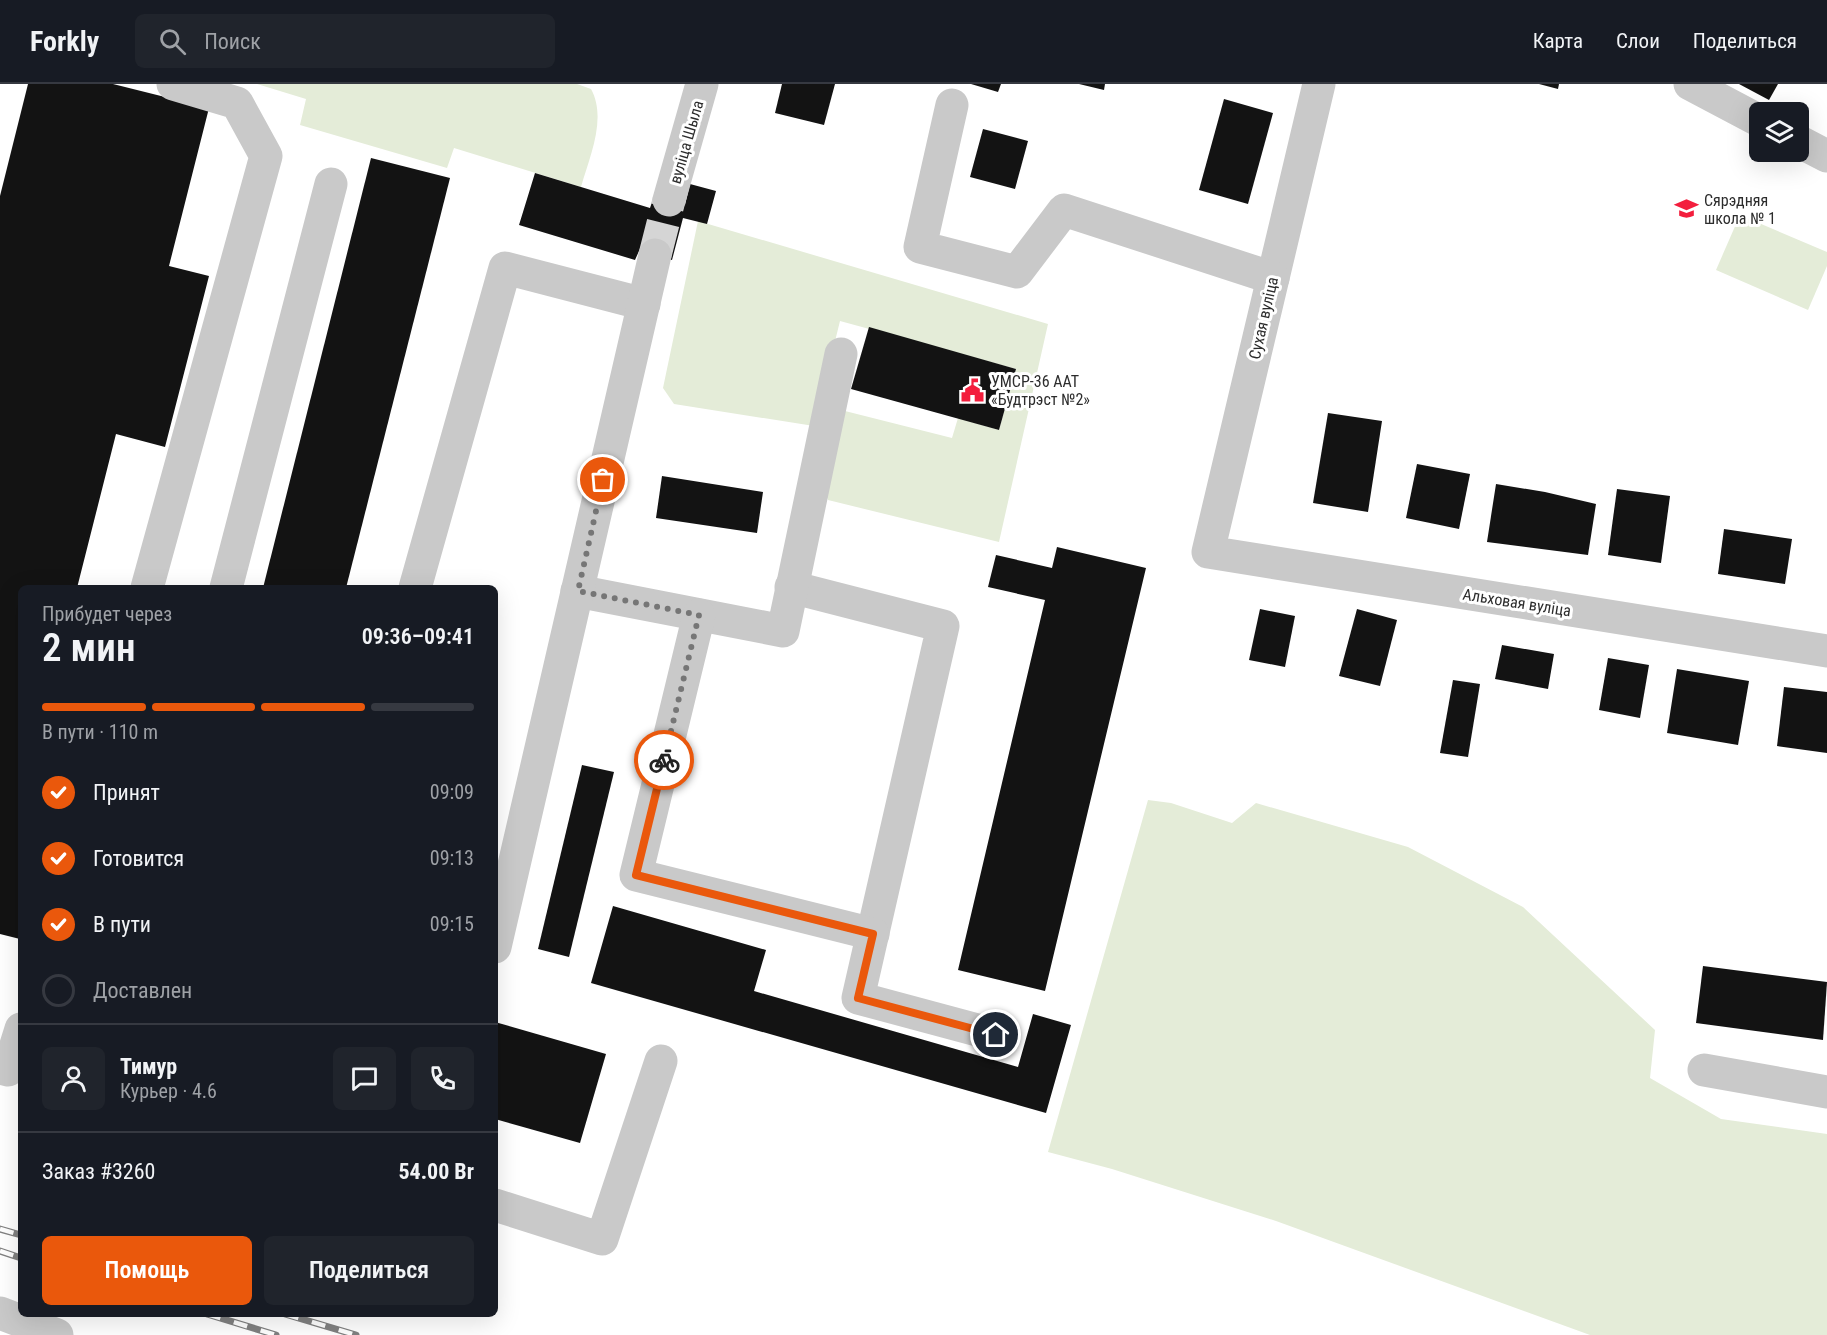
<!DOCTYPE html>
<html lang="ru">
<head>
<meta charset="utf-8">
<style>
	body { margin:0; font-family:"Roboto Condensed",sans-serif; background:#20242c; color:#f1f3f6; height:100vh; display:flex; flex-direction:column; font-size:22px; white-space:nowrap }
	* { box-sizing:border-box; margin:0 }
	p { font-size:20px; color:#9ea1a6 }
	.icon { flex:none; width:33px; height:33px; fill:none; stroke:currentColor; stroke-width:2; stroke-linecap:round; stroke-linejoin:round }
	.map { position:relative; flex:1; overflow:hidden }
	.drawer { position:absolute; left:18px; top:501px; width:480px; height:732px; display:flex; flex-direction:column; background:#171b24; border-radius:9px; box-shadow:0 6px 24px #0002 }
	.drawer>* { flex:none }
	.controls { position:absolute; left:1749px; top:18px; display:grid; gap:12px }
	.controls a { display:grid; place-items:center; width:60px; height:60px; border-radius:9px; background:#171b24; box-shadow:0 6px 24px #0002; font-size:30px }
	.pin { position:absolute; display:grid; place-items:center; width:51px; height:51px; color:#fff; margin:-26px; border:3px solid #fff; border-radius:50%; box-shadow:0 2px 6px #0007 }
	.courier { position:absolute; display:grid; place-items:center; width:60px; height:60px; margin:-30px; border:4px solid #ea580c; border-radius:50%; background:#fff; color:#222; box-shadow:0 2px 8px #0007 }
	.summary em { font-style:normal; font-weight:600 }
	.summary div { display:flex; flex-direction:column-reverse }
	.summary { display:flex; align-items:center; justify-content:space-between; height:102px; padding:0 24px }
	h1 { font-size:39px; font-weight:600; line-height:45px }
	.bar { display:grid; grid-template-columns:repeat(4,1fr); gap:9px 6px; align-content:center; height:72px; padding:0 24px }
	.bar i { height:8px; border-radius:4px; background:#363941 }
	.bar .on { background:#ea580c }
	.bar p { grid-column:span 4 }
	.line { display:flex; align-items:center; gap:15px; padding:0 24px; border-top:2px solid #363941 }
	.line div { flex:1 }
	.round { display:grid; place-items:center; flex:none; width:63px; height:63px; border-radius:9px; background:#20242c }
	ol { padding:0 24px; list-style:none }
	li { display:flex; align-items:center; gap:18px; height:66px }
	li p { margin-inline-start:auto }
	li .icon { padding:6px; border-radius:50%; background:#ea580c; color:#fff; stroke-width:4 }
	li:last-child { color:#9ea1a6 }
	li i { width:33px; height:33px; border:3px solid #363941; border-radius:50% }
	.button { display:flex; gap:12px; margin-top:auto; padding:12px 24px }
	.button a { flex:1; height:69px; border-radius:9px; background:#ea580c; color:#fff; font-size:24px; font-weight:600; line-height:69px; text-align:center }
	.button a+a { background:#20242c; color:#f1f3f6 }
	header { display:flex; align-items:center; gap:36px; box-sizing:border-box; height:84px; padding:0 30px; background:#171b24; border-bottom:2px solid #363941 }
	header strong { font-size:28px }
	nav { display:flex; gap:33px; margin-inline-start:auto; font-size:21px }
	.search { width:420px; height:54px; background:#20242c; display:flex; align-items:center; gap:15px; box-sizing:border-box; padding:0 21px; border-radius:9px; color:#9ea1a6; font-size:22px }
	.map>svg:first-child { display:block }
	.green { fill:#e4ecd8 }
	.building { fill:#131313 }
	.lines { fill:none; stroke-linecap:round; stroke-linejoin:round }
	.minor-tunnel { stroke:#d5d5d5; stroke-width:33; stroke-dasharray:33 16; stroke-linecap:butt }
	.minor { stroke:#c9c9c9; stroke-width:33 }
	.rail-casing { stroke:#818181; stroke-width:7 }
	.rail { stroke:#fff; stroke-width:4.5; stroke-dasharray:14; stroke-linecap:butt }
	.done { stroke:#767676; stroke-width:6; stroke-dasharray:0 10.8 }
	.route { stroke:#ea580c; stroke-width:8 }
	.labels { text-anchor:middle; stroke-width:6; stroke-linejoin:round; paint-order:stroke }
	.street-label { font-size:16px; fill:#2c2c2c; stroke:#fff }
	.poi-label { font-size:16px; fill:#2c2c2c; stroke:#fff; text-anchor:start }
</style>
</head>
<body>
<header>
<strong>Forkly</strong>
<div class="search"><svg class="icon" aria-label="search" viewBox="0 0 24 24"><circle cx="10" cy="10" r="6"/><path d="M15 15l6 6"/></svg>Поиск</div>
<nav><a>Карта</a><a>Слои</a><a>Поделиться</a></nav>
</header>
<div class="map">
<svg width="1827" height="1251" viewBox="0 0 1827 1251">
	<rect width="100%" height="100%" fill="#fff"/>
	<g class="green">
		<path d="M257 0H577L591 5C607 34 590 72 581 103L454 64 447 84 300 41 306 15Z"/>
		<path d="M1740 131 1827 168V182L1808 226 1716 186Z"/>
		<path d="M698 137 1048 240 999 458 828 416 825 408 845 327 952 354 958 334 999 346 1016 285 840 237 814 342 674 320 663 304Z"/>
		<path d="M1148 716 1171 719 1232 739 1256 719 1408 763 1523 823 1655 946 1650 994 1721 1035 1827 1050V1251H1590L1276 1137 1112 1085 1048 1068Z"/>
	</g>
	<g class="building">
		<path d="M28 0H113L209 24 169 182 209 192 165 363 116 350 77 504H21L20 855 0 850V112Z"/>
		<path d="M782 0H835L824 41 775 29Z"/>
		<path d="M971 0H1001L998 8Z"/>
		<path d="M1079 0H1105L1104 6Z"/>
		<path d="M1539 0H1559L1558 5Z"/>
		<path d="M1739 0H1778L1769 16Z"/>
		<path d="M1224 15 1273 29 1248 120 1199 106Z"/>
		<path d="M983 45 1028 57 1015 105 970 93Z"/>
		<path d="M371 74 450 94 346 504H263Z"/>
		<path d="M535 89 650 124 654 112 685 121 690 100 716 107 707 140 683 134 672 176 639 167 635 176 519 141Z"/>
		<path d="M869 243 1016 285 999 346 851 305Z"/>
		<path d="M1328 329 1382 337 1368 428 1313 419Z"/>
		<path d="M1417 380 1470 390 1459 445 1406 434Z"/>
		<path d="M662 392 763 408 757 449 656 434Z"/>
		<path d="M1496 400 1545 408 1596 420 1588 471 1487 458Z"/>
		<path d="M1617 405 1670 412 1661 479 1608 471Z"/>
		<path d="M1724 445 1792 455 1785 500 1718 490Z"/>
		<path d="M1057 463 1146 484 1045 907 958 886 1045 516 988 503 996 471 1052 484Z"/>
		<path d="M1260 525 1295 532 1285 583 1249 576Z"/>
		<path d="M1357 525 1397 536 1380 602 1339 592Z"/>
		<path d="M1502 561 1554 570 1548 605 1495 595Z"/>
		<path d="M1608 574 1649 581 1640 634 1599 626Z"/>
		<path d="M1677 585 1749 597 1738 661 1667 649Z"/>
		<path d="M1453 596 1480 600 1468 673 1440 669Z"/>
		<path d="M1784 603 1827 608V669L1777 662Z"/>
		<path d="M582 681 614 688 569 873 538 865Z"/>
		<path d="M613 822 766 866 754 907 1018 983 1033 930 1071 941 1046 1029 591 899Z"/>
		<path d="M1703 882 1827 898 1823 956 1696 939Z"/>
		<path d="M495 938 606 970 580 1059 495 1035Z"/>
	</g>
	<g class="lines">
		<path class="minor-tunnel" d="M655 171 669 116"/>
		<g class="minor">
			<path d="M1319 0 1208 468 1827 567"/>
			<path d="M1690 0 1760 37"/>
			<path d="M952 21 920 163 1017 188 1064 126 1273 194"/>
			<path d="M1798 57 1827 72"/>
			<path d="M669 116 702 0"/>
			<path d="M791 503 943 542 858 914 996 951"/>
			<path d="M147 504 266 72 237 19 173 0"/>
			<path d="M226 504 331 100"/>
			<path d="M415 504 505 184 644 220"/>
			<path d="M577 507 783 547 841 270"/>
			<path d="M699 531 636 791 873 850"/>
			<path d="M495 863 655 171"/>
			<path d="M0 984 8 986 21 945"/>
			<path d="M1704 986 1827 1008"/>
			<path d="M495 1121 602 1155 661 977"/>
			<path d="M0 1229 57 1251"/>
		</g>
		<defs>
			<g id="rail">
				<path d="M0 1145 21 1151"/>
				<path d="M0 1167 21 1174"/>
				<path d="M207 1230 276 1251"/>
				<path d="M285 1230 356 1251"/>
			</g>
		</defs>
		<use href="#rail" class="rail-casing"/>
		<use href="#rail" class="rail"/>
	</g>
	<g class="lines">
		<path class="done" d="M603 396 578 507 699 531 664 676"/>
		<path class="route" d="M664 676 636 791 873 850 858 914 996 951"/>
	</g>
	<defs>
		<symbol id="school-bare" viewBox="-9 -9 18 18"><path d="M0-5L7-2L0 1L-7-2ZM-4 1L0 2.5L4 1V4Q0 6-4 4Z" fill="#f31e3d" stroke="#fff" stroke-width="2.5" paint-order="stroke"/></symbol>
		<symbol id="civic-bare" viewBox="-9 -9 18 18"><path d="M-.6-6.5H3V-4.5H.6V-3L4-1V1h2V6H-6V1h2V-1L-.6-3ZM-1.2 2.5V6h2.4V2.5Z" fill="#f31e3d" stroke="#fff" stroke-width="2.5" paint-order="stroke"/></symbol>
	</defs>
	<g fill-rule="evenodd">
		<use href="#school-bare" x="1670" y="108" width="33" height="33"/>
		<use href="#civic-bare" x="956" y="290" width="33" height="33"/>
	</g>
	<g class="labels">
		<g class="street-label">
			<text transform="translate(686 58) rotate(-74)" y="6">вуліца Шыла</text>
			<text transform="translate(1263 234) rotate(-77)" y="6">Сухая вуліца</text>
			<text transform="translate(1517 518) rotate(9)" y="6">Альховая вуліца</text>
		</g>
		<g class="poi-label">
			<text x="1704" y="122">Сярэдняя<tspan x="1704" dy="18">школа № 1</tspan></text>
			<text x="991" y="303">УМСР-36 ААТ<tspan x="991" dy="18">«Будтрэст №2»</tspan></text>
		</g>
	</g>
</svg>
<div class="controls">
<a><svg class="icon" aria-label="layers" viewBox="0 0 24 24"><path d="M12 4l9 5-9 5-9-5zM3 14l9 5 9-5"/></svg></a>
</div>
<div class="pin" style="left:603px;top:396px;background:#ea580c"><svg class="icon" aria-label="bag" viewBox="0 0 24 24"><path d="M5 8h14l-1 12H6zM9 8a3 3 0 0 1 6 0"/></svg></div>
<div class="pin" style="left:996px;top:951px;background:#1f2937"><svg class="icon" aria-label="home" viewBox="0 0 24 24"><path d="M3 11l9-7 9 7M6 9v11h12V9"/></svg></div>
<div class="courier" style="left:664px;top:676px"><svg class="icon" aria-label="bike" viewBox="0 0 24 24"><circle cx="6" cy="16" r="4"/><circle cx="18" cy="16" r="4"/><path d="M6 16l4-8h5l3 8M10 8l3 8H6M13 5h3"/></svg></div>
<section class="drawer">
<div class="summary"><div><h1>2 мин</h1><p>Прибудет через</p></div><em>09:36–09:41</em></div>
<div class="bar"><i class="on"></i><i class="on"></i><i class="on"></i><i></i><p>В пути · 110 m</p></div>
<ol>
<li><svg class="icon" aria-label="check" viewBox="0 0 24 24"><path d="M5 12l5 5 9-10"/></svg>Принят<p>09:09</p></li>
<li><svg class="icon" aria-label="check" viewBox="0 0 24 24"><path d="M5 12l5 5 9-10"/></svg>Готовится<p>09:13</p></li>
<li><svg class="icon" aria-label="check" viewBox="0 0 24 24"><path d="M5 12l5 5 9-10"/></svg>В пути<p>09:15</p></li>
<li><i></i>Доставлен</li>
</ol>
<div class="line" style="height:108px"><a class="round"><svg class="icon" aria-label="person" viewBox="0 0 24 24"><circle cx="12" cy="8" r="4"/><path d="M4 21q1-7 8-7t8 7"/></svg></a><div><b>Тимур</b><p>Курьер · 4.6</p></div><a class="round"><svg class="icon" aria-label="chat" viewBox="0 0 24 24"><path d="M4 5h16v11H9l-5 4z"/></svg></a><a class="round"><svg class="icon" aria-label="phone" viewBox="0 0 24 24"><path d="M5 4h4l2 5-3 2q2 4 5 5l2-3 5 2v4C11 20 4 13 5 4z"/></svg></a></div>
<div class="line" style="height:78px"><div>Заказ #3260</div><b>54.00 Br</b></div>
<div class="button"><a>Помощь</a><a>Поделиться</a></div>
</section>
</div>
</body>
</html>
